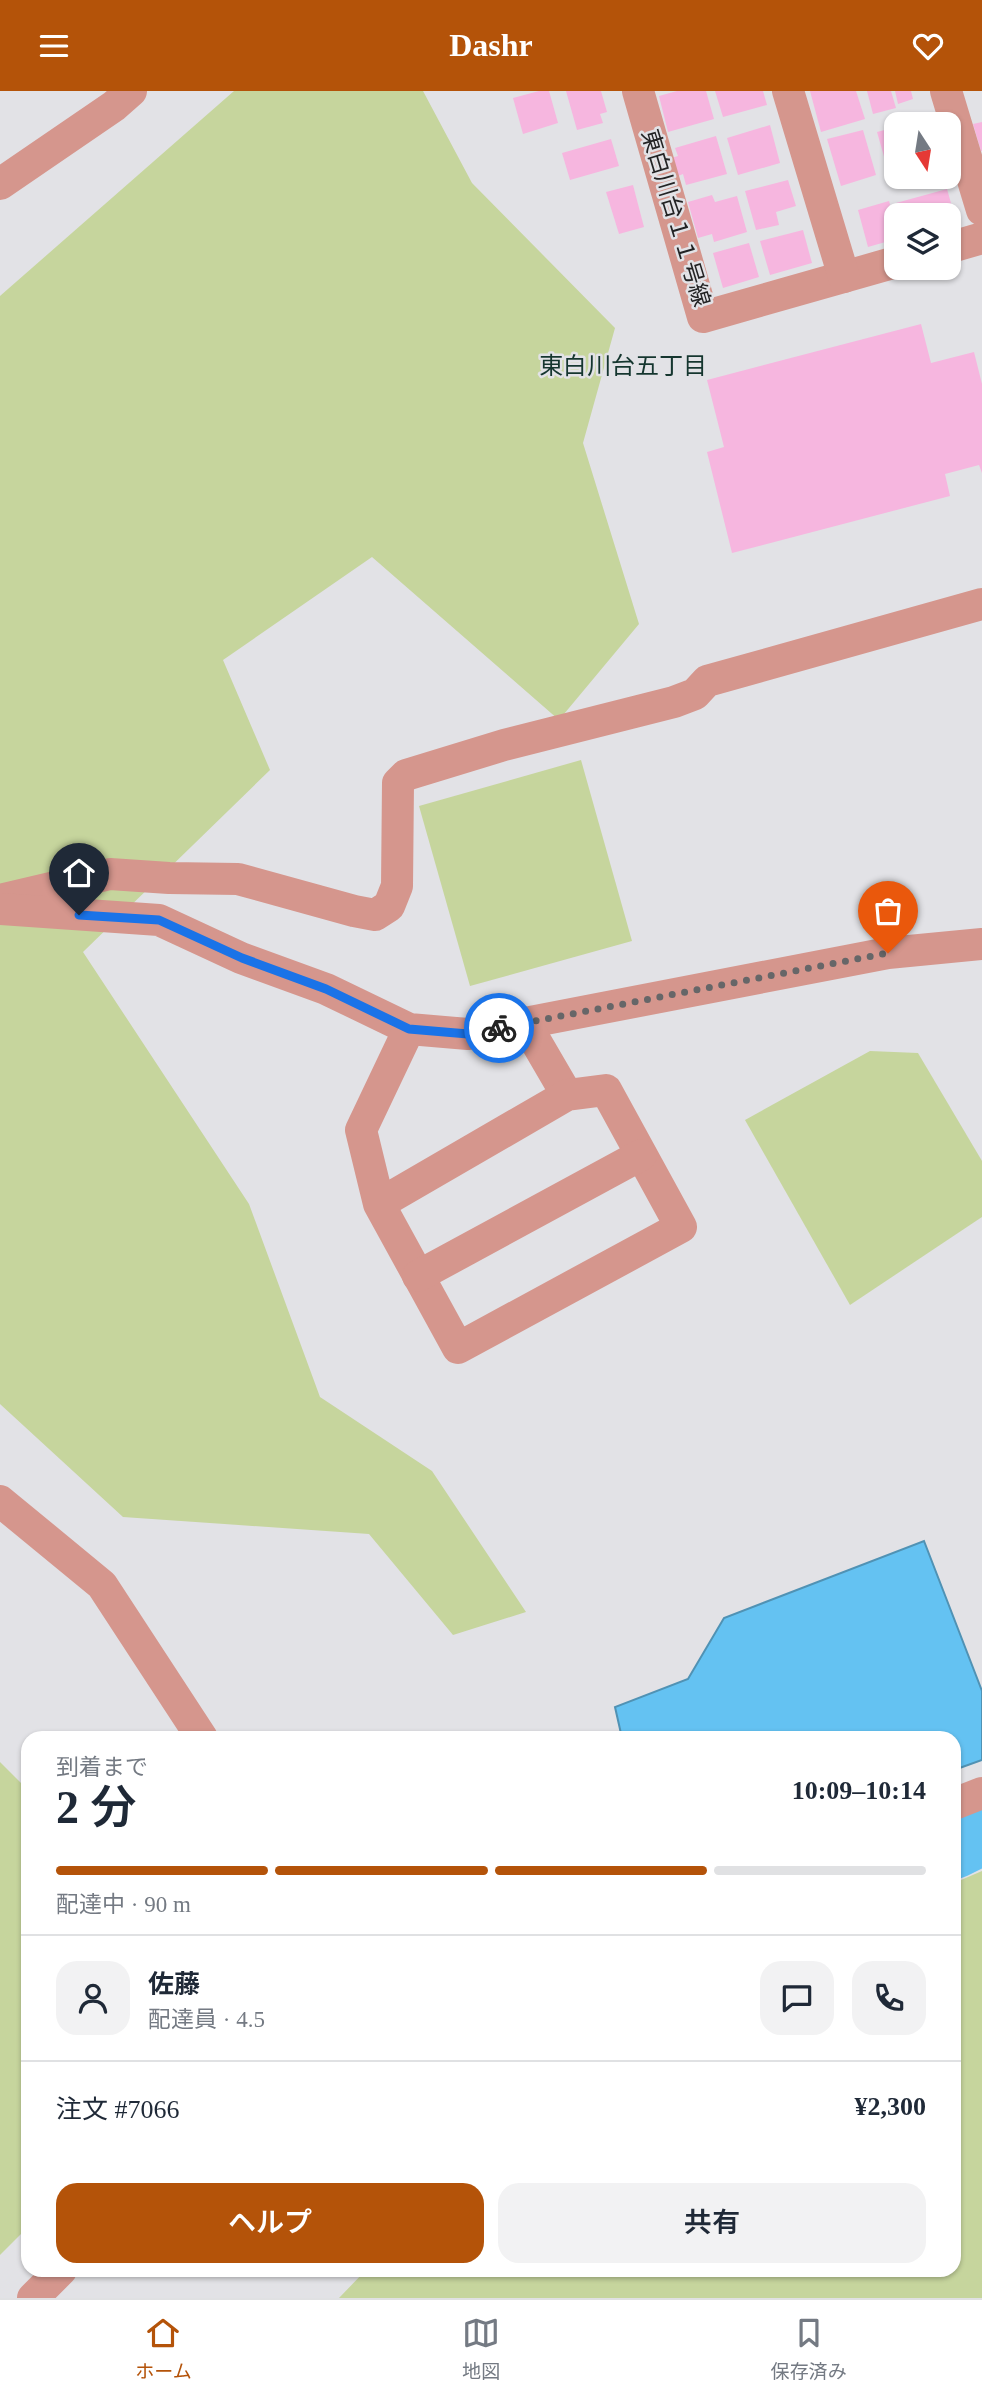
<!DOCTYPE html>
<html lang="ja">
<head>
<meta charset="utf-8">
<style>
	body { margin:0; font-family:"Times New Roman","Noto Sans JP",serif; background:#f2f2f3; color:#1f2937; height:100vh; display:flex; flex-direction:column; font-size:26px; white-space:nowrap }
	* { box-sizing:border-box; margin:0 }
	p { font-size:23px; color:#747a83 }
	.icon { flex:none; width:38px; height:38px; fill:none; stroke:currentColor; stroke-width:2; stroke-linecap:round; stroke-linejoin:round }
	.map { position:relative; flex:1; overflow:hidden }
	.panel { position:absolute; left:21px; top:1640px; width:940px; height:546px; display:flex; flex-direction:column; background:#fff; border-radius:21px; box-shadow:0 2px 5px #0004 }
	.panel>* { flex:none }
	.needle { width:46px; rotate:168deg }
	.fabs { position:absolute; left:884px; top:21px; display:grid; gap:14px }
	.fabs a { display:grid; place-items:center; width:77px; height:77px; border-radius:14px; background:#fff; box-shadow:0 2px 5px #0004; font-size:35px }
	.pin { position:absolute; display:grid; place-items:center; width:60px; height:60px; color:#fff; margin:-72px -30px; border-radius:50% 50% 50% 0; rotate:-45deg; box-shadow:0 0 7px #0007 }
	.pin .icon { rotate:45deg }
	.courier { position:absolute; display:grid; place-items:center; width:70px; height:70px; margin:-35px; border:5px solid #1a73e8; border-radius:50%; background:#fff; color:#222; box-shadow:0 2px 9px #0007 }
	.summary em { font-style:normal; font-weight:600 }
	.summary div { display:flex; flex-direction:column-reverse }
	.summary { display:flex; align-items:center; justify-content:space-between; height:119px; padding:0 35px }
	h1 { font-size:46px; font-weight:600; line-height:52px }
	.bar { display:grid; grid-template-columns:repeat(4,1fr); gap:10px 7px; align-content:center; height:84px; padding:0 35px }
	.bar i { height:9px; border-radius:5px; background:#e0e1e3 }
	.bar .selected { background:#b45309 }
	.bar p { grid-column:span 4 }
	.line { display:flex; align-items:center; gap:18px; padding:0 35px; border-top:2px solid #e0e1e3 }
	.line div { flex:1 }
	.round { display:grid; place-items:center; flex:none; width:74px; height:74px; border-radius:21px; background:#f2f2f3 }
	.cta { display:flex; gap:14px; margin-top:auto; padding:14px 35px }
	.cta a { flex:1; height:80px; border-radius:21px; background:#b45309; color:#fff; font-size:28px; font-weight:600; line-height:80px; text-align:center }
	.cta a+a { background:#f2f2f3; color:#1f2937 }
	header { display:flex; justify-content:space-between; align-items:center; height:91px; padding:0 35px; background:#b45309; color:#fff; font-size:32px; font-weight:600 }
	.menu { display:flex; justify-content:space-around; align-items:center; height:98px; border-top:2px solid #e0e1e3; background:#fff; font-size:19px; color:#747a83 }
	.menu a { display:grid; justify-items:center; gap:4px }
	.menu .selected { color:#b45309 }
	.map>svg:first-child { display:block }
	.green { fill:#c6d59d }
	.water { fill:#64c2f2; stroke:#5092b4; stroke-width:2 }
	.lines { fill:none; stroke-linecap:round; stroke-linejoin:round }
	.river { stroke:#64c2f2; stroke-width:60 }
	.building { fill:#f6b6df }
	.minor { stroke:#d5968d; stroke-width:32 }
	.done { stroke:#666668; stroke-width:7; stroke-dasharray:0 12.6 }
	.route { stroke:#1a73e8; stroke-width:9 }
	.labels { text-anchor:middle; stroke-width:5; stroke-linejoin:round; paint-order:stroke }
	.street-label { font-size:23px; fill:#232324; stroke:#e2e2e6 }
	.neighbourhood-label { font-size:24px; fill:#15362f; stroke:#e2e2e6 }
</style>
</head>
<body>
<header><svg class="icon" aria-label="menu" viewBox="0 0 24 24"><path d="M4 6h16M4 12h16M4 18h16"/></svg>Dashr<svg class="icon" aria-label="heart" viewBox="0 0 24 24"><path d="M12 20l-8-8c-3-5 5-10 8-4 3-6 11-1 8 4z"/></svg></header>
<div class="map">
<svg width="982" height="2207" viewBox="0 0 982 2207">
	<rect width="100%" height="100%" fill="#e2e2e6"/>
	<g class="green">
		<path d="M234 0H423L472 92 615 237 583 352 639 533 559 629 372 466 223 569 270 679 83 861 249 1113 320 1306 432 1380 526 1521 453 1544 369 1443 123 1426 0 1313V205Z"/>
		<path d="M581 669 632 850 470 895 419 715Z"/>
		<path d="M870 960 918 962 982 1070V1126L850 1214 745 1029Z"/>
		<path d="M0 1671 28 1699V2136L0 2164Z"/>
		<path d="M982 1780V2207H339L366 2179H954V1792Z"/>
	</g>
	<path class="water" d="M924 1450 982 1600V1669L954 1679V1647H622L615 1616 688 1588 724 1527Z"/>
	<g class="lines">
		<path class="river" d="M954 1758 982 1744"/>
	</g>
	<g class="building">
		<path d="M539 0H549L558 32 523 43 513 7Z"/>
		<path d="M566 0H601L607 21 600 23 603 32 577 39Z"/>
		<path d="M677 0H706L714 28 668 41 659 5Z"/>
		<path d="M715 0H763L767 14 723 26Z"/>
		<path d="M810 0H856L865 28 821 41Z"/>
		<path d="M867 0H891L896 17 873 23Z"/>
		<path d="M895 0H911L913 8 898 13Z"/>
		<path d="M982 31V60H981L973 33Z"/>
		<path d="M770 34 780 72 738 84 727 47Z"/>
		<path d="M896 36V81L889 83 877 41Z"/>
		<path d="M863 39 876 84 841 95 827 48Z"/>
		<path d="M716 45 727 83 686 94 683 83 676 86 671 67 678 65 675 57Z"/>
		<path d="M611 48 619 75 570 89 562 62Z"/>
		<path d="M788 89 796 115 776 121 779 134 756 139 745 100Z"/>
		<path d="M633 94 644 136 619 143 606 101Z"/>
		<path d="M947 98 958 137 948 139V124H900L896 112Z"/>
		<path d="M712 104 715 111 737 105 747 141 714 151 712 143 698 147 688 111Z"/>
		<path d="M889 110 896 134V148L868 156 858 119Z"/>
		<path d="M803 139 812 172 770 184 760 150Z"/>
		<path d="M749 152 759 186 723 197 713 162Z"/>
		<path d="M921 233 931 272 974 261 982 293V382L979 374 945 383 950 405 732 462 707 361 724 356 707 289Z"/>
	</g>
	<g class="lines">
		<g class="minor">
			<path d="M638 0 703 226 896 171"/>
			<path d="M788 0 844 186"/>
			<path d="M946 0 982 119"/>
			<path d="M0 93 114 15 131 0"/>
			<path d="M948 157 982 147"/>
			<path d="M0 809 110 783 169 787 238 788 354 820 375 824 389 815 397 795 398 692 406 684 504 654 674 611 695 603 707 590 982 513"/>
			<path d="M1 818 159 829 241 867 326 898 409 938 468 943 888 862 982 853"/>
			<path d="M525 932 567 1004"/>
			<path d="M379 1113 567 1004 606 999 681 1136 458 1257 379 1113 361 1039 409 938"/>
			<path d="M418 1185 641 1064"/>
			<path d="M0 1410 102 1494 202 1647"/>
			<path d="M954 1713 982 1702"/>
			<path d="M33 2207 61 2179"/>
		</g>
	</g>
	<g class="lines">
		<path class="done" d="M499 937 888 862"/>
		<path class="route" d="M79 824 159 829 242 867 326 898 409 938 468 943 499 937"/>
	</g>
	<g class="labels">
		<g class="street-label">
			<text transform="translate(676 127) rotate(73)" y="8">東白川台１１号線</text>
		</g>
		<g class="neighbourhood-label">
			<text x="623" y="283">東白川台五丁目</text>
		</g>
	</g>
</svg>
<div class="fabs">
<a><svg class="needle" viewBox="-14 -14 28 28"><path d="M0-13l5 13h-10z" fill="#e53935"/><path d="M0 13l5-13h-10z" fill="#747a83"/></svg></a>
<a><svg class="icon" aria-label="layers" viewBox="0 0 24 24"><path d="M12 4l9 5-9 5-9-5zM3 14l9 5 9-5"/></svg></a>
</div>
<div class="pin" style="left:888px;top:862px;background:#ea580c"><svg class="icon" aria-label="bag" viewBox="0 0 24 24"><path d="M5 8h14l-1 12H6zM9 8a3 3 0 0 1 6 0"/></svg></div>
<div class="pin" style="left:79px;top:824px;background:#1f2937"><svg class="icon" aria-label="home" viewBox="0 0 24 24"><path d="M3 11l9-7 9 7M6 9v11h12V9"/></svg></div>
<div class="courier" style="left:499px;top:937px"><svg class="icon" aria-label="bike" viewBox="0 0 24 24"><circle cx="6" cy="16" r="4"/><circle cx="18" cy="16" r="4"/><path d="M6 16l4-8h5l3 8M10 8l3 8H6M13 5h3"/></svg></div>
<section class="panel">
<div class="summary"><div><h1>2 分</h1><p>到着まで</p></div><em>10:09–10:14</em></div>
<div class="bar"><i class="selected"></i><i class="selected"></i><i class="selected"></i><i></i><p>配達中 · 90 m</p></div>
<div class="line" style="height:126px"><a class="round"><svg class="icon" aria-label="person" viewBox="0 0 24 24"><circle cx="12" cy="8" r="4"/><path d="M4 21q1-7 8-7t8 7"/></svg></a><div><b>佐藤</b><p>配達員 · 4.5</p></div><a class="round"><svg class="icon" aria-label="chat" viewBox="0 0 24 24"><path d="M4 5h16v11H9l-5 4z"/></svg></a><a class="round"><svg class="icon" aria-label="phone" viewBox="0 0 24 24"><path d="M5 4h4l2 5-3 2q2 4 5 5l2-3 5 2v4C11 20 4 13 5 4z"/></svg></a></div>
<div class="line" style="height:91px"><div>注文 #7066</div><b>¥2,300</b></div>
<div class="cta"><a>ヘルプ</a><a>共有</a></div>
</section>
</div>
<nav class="menu">
<a class="selected"><svg class="icon" aria-label="home" viewBox="0 0 24 24"><path d="M3 11l9-7 9 7M6 9v11h12V9"/></svg>ホーム</a>
<a><svg class="icon" aria-label="map" viewBox="0 0 24 24"><path d="M3 6l6-2 6 2 6-2v14l-6 2-6-2-6 2zM9 4v14M15 6v14"/></svg>地図</a>
<a><svg class="icon" aria-label="saved" viewBox="0 0 24 24"><path d="M7 4h10v16l-5-4-5 4z"/></svg>保存済み</a>
</nav>
</body>
</html>
